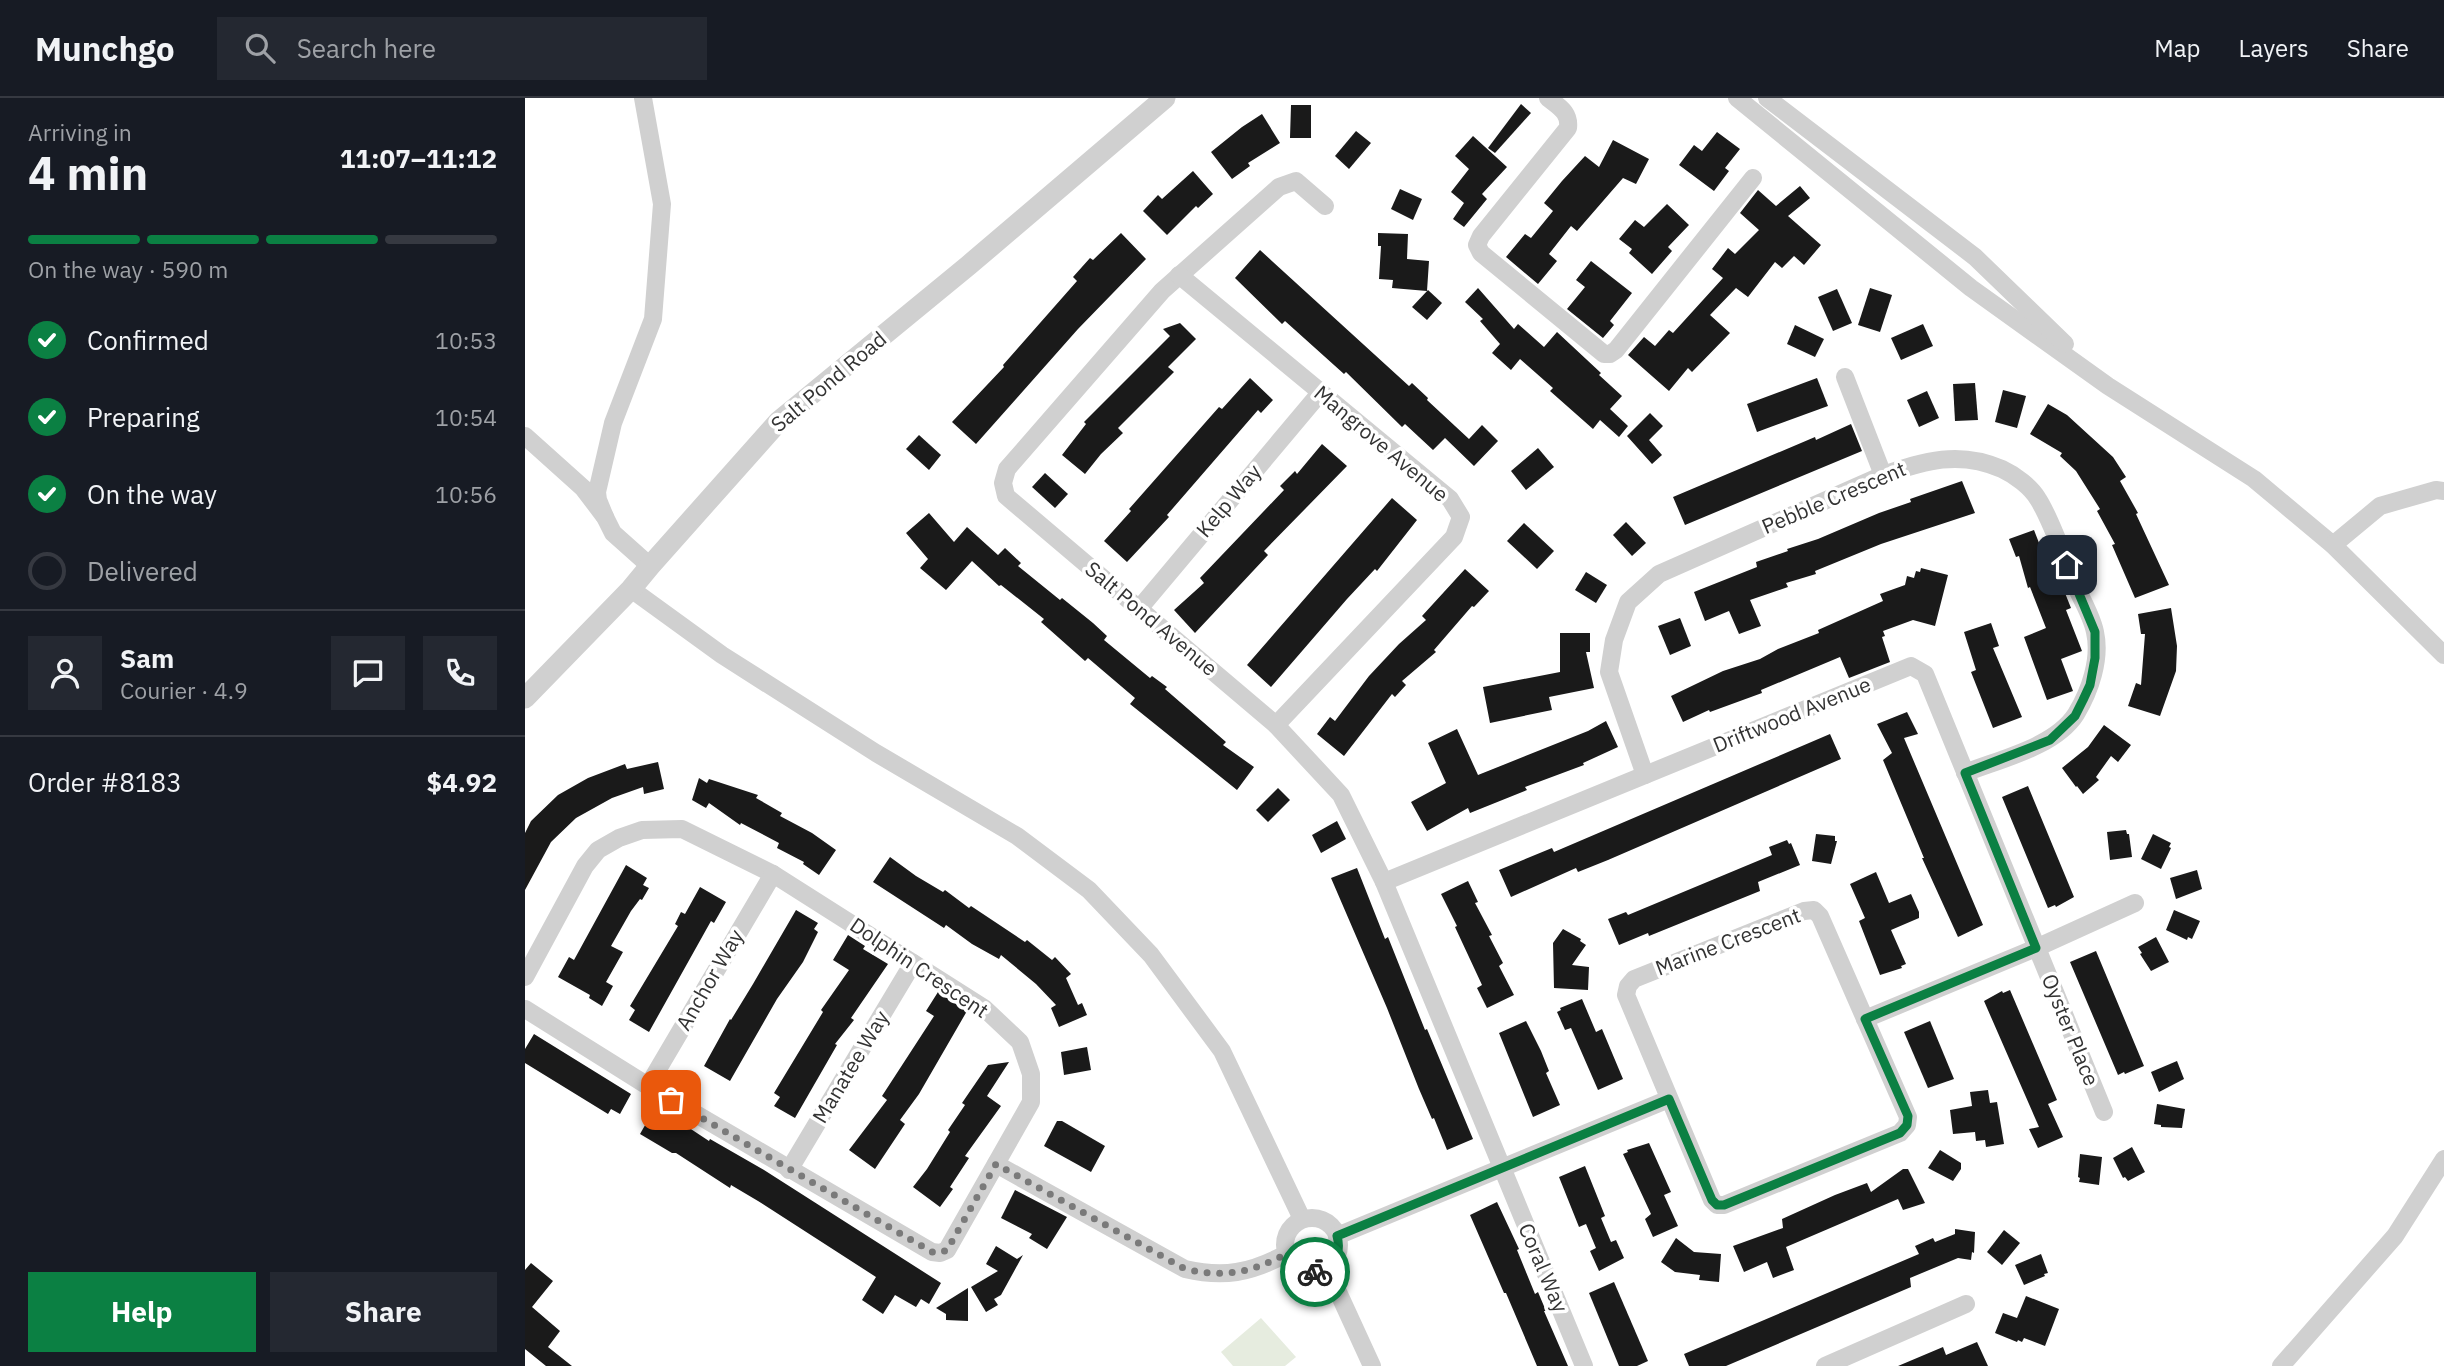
<!DOCTYPE html>
<html lang="en">
<head>
<meta charset="utf-8">
<style>
	body { margin:0; font-family:"IBM Plex Sans",sans-serif; background:#242831; color:#f1f3f6; height:100vh; display:flex; flex-direction:column; font-size:26px; white-space:nowrap }
	* { box-sizing:border-box; margin:0 }
	p { font-size:23px; color:#9ea1a6 }
	.icon { flex:none; width:38px; height:38px; fill:none; stroke:currentColor; stroke-width:2; stroke-linecap:round; stroke-linejoin:round }
	.map { position:relative; flex:1; overflow:hidden }
	.panel { display:flex; flex-direction:column; background:#171b24; width:525px }
	.panel>* { flex:none }
	.pin { position:absolute; display:grid; place-items:center; width:60px; height:60px; color:#fff; margin:-30px; border-radius:14px; box-shadow:0 4px 10px #0006 }
	.courier { position:absolute; display:grid; place-items:center; width:70px; height:70px; margin:-35px; border:5px solid #0b8043; border-radius:50%; background:#fff; color:#222; box-shadow:0 2px 9px #0007 }
	.headline em { font-style:normal; font-weight:700 }
	.headline div { display:flex; flex-direction:column-reverse }
	.headline { display:flex; align-items:center; justify-content:space-between; height:119px; padding:0 28px }
	h1 { font-size:46px; font-weight:700; line-height:52px }
	.bar { display:grid; grid-template-columns:repeat(4,1fr); gap:10px 7px; align-content:center; height:84px; padding:0 28px }
	.bar i { height:9px; border-radius:5px; background:#363941 }
	.bar .selected { background:#0b8043 }
	.bar p { grid-column:span 4 }
	.line { display:flex; align-items:center; gap:18px; padding:0 28px; border-top:2px solid #363941 }
	.line div { flex:1 }
	.round { display:grid; place-items:center; flex:none; width:74px; height:74px; border-radius:0px; background:#242831 }
	ol { padding:0 28px; list-style:none }
	li { display:flex; align-items:center; gap:21px; height:77px }
	li p { margin-inline-start:auto }
	li .icon { padding:7px; border-radius:50%; background:#0b8043; color:#fff; stroke-width:4 }
	li:last-child { color:#9ea1a6 }
	li i { width:38px; height:38px; border:4px solid #363941; border-radius:50% }
	.button { display:flex; gap:14px; margin-top:auto; padding:14px 28px }
	.button a { flex:1; height:80px; border-radius:0px; background:#0b8043; color:#fff; font-size:28px; font-weight:700; line-height:80px; text-align:center }
	.button a+a { background:#242831; color:#f1f3f6 }
	header { display:flex; align-items:center; gap:42px; box-sizing:border-box; height:98px; padding:0 35px; background:#171b24; border-bottom:2px solid #363941 }
	header strong { font-size:33px }
	nav { display:flex; gap:38px; margin-inline-start:auto; font-size:24px }
	.search { width:490px; height:63px; background:#242831; display:flex; align-items:center; gap:18px; box-sizing:border-box; padding:0 24px; border-radius:0px; color:#9ea1a6; font-size:26px }
	main { display:flex; flex:1; min-height:0 }
	.map>svg:first-child { display:block }
	.green { fill:#e6ecdf }
	.building { fill:#1a1a1a }
	.lines { fill:none; stroke-linecap:round; stroke-linejoin:round }
	.minor { stroke:#d0d0d0; stroke-width:18 }
	.tertiary { stroke:#d0d0d0; stroke-width:21 }
	.done { stroke:#7a7a7a; stroke-width:7; stroke-dasharray:0 12.6 }
	.route { stroke:#0b8043; stroke-width:9 }
	.labels { text-anchor:middle; stroke-width:7; stroke-linejoin:round; paint-order:stroke }
	.street-label { font-size:21px; fill:#333; stroke:#fff }
</style>
</head>
<body>
<header>
<strong>Munchgo</strong>
<div class="search"><svg class="icon" aria-label="search" viewBox="0 0 24 24"><circle cx="10" cy="10" r="6"/><path d="M15 15l6 6"/></svg>Search here</div>
<nav><a>Map</a><a>Layers</a><a>Share</a></nav>
</header>
<main>
<section class="panel">
<div class="headline"><div><h1>4 min</h1><p>Arriving in</p></div><em>11:07–11:12</em></div>
<div class="bar"><i class="selected"></i><i class="selected"></i><i class="selected"></i><i></i><p>On the way · 590 m</p></div>
<ol>
<li><svg class="icon" aria-label="check" viewBox="0 0 24 24"><path d="M5 12l5 5 9-10"/></svg>Confirmed<p>10:53</p></li>
<li><svg class="icon" aria-label="check" viewBox="0 0 24 24"><path d="M5 12l5 5 9-10"/></svg>Preparing<p>10:54</p></li>
<li><svg class="icon" aria-label="check" viewBox="0 0 24 24"><path d="M5 12l5 5 9-10"/></svg>On the way<p>10:56</p></li>
<li><i></i>Delivered</li>
</ol>
<div class="line" style="height:126px"><a class="round"><svg class="icon" aria-label="person" viewBox="0 0 24 24"><circle cx="12" cy="8" r="4"/><path d="M4 21q1-7 8-7t8 7"/></svg></a><div><b>Sam</b><p>Courier · 4.9</p></div><a class="round"><svg class="icon" aria-label="chat" viewBox="0 0 24 24"><path d="M4 5h16v11H9l-5 4z"/></svg></a><a class="round"><svg class="icon" aria-label="phone" viewBox="0 0 24 24"><path d="M5 4h4l2 5-3 2q2 4 5 5l2-3 5 2v4C11 20 4 13 5 4z"/></svg></a></div>
<div class="line" style="height:91px"><div>Order #8183</div><b>$4.92</b></div>
<div class="button"><a>Help</a><a>Share</a></div>
</section>
<div class="map">
<svg width="1919" height="1268" viewBox="0 0 1919 1268">
	<rect width="100%" height="100%" fill="#fff"/>
	<path class="green" d="M736 1220 771 1259 760 1268H708L696 1254Z"/>
	<g class="building">
		<path d="M996 6 1006 15 970 55 963 50Z"/>
		<path d="M766 7H786V40H765Z"/>
		<path d="M737 16 755 45 723 65 725 68 707 81 686 54 717 29Z"/>
		<path d="M831 33 846 45 824 71 810 58Z"/>
		<path d="M1192 34 1215 51 1200 70 1204 73 1189 93 1154 67 1169 47 1177 53Z"/>
		<path d="M948 38 982 69 957 96 962 101 939 129 928 121 939 105 926 94 944 71 930 58Z"/>
		<path d="M1088 42 1124 61 1111 86 1098 80 1052 133 1046 128 1024 156 1032 163 1013 186 981 159 1000 136 1006 140 1028 113 1019 105 1037 83 1060 58 1074 69Z"/>
		<path d="M668 73 688 96 673 110 671 108 642 137 618 113 633 97 637 101Z"/>
		<path d="M1275 88 1285 100 1263 118 1296 147 1279 167 1269 158 1257 170 1250 164 1223 199 1211 190 1185 217 1205 235 1167 274 1163 270 1144 293 1103 257 1119 239 1130 248 1144 232 1148 235 1198 180 1187 171 1203 150 1210 156 1234 132 1215 115 1233 92 1251 108Z"/>
		<path d="M875 91 897 101 888 122 866 111Z"/>
		<path d="M1142 106 1164 127 1143 149 1147 153 1127 176 1104 155 1107 151 1094 141 1110 122 1119 129Z"/>
		<path d="M596 135 621 161 553 231 451 346 427 324 479 269 478 267 552 183 548 179 565 160 568 162Z"/>
		<path d="M853 135 883 136 882 161 904 163 902 193 867 190 868 182 854 181 856 148H853Z"/>
		<path d="M735 152 884 288 887 285 903 300 902 302 944 341 957 327 973 343 949 368 920 340 908 352 880 326 877 329 821 274 819 276 760 223 757 226 710 180Z"/>
		<path d="M1066 163 1107 195 1085 223 1089 227 1078 240 1042 211 1060 189 1051 182Z"/>
		<path d="M953 190 989 231 993 226 1019 249 1032 234 1076 275 1074 277 1097 298 1085 311 1103 328 1094 339 1075 322 1068 331 1025 293 1028 290 995 261 986 272 967 255 975 246 955 223 958 221 940 204Z"/>
		<path d="M1345 190 1367 197 1355 234 1333 227Z"/>
		<path d="M1312 191 1327 225 1308 233 1293 199Z"/>
		<path d="M903 192 917 205 902 222 887 209Z"/>
		<path d="M655 225 671 241 643 269 649 274 593 330 598 335 576 356 560 376 537 357 561 326 559 324 645 238 638 231Z"/>
		<path d="M1398 226 1408 248 1376 262 1366 240Z"/>
		<path d="M1270 227 1299 241 1290 259 1262 246Z"/>
		<path d="M725 280 748 302 736 315 733 312 642 417 644 419 602 464 579 443 606 413 604 411 694 309 697 311Z"/>
		<path d="M1292 280 1303 308 1232 334 1222 306Z"/>
		<path d="M1450 285 1453 322 1430 323 1428 286Z"/>
		<path d="M1478 292 1501 298 1492 330 1470 324Z"/>
		<path d="M1402 293 1414 320 1394 329 1382 302Z"/>
		<path d="M1523 306 1542 317 1588 359 1601 379 1595 383 1613 415 1611 416 1644 487 1610 500 1587 447 1590 446 1572 413 1575 411 1551 373 1535 358 1537 355 1505 336Z"/>
		<path d="M1125 315 1138 328 1124 342 1137 357 1127 366 1102 338Z"/>
		<path d="M1326 326 1337 353 1160 427 1148 399 1290 339 1291 342Z"/>
		<path d="M394 337 416 357 404 372 381 351Z"/>
		<path d="M797 346 822 368 739 453 743 457 670 535 649 512 679 485 675 480 759 392 755 388 770 373 772 376Z"/>
		<path d="M1013 350 1029 369 1001 392 986 373Z"/>
		<path d="M520 375 543 396 530 410 507 389Z"/>
		<path d="M1437 383 1450 415 1356 446 1290 473 1291 476 1261 485 1263 489 1225 502 1236 528 1214 536 1204 513 1180 523 1169 494 1232 469 1231 464 1263 453 1262 451 1293 441 1354 415 1386 404 1385 401Z"/>
		<path d="M867 400 892 422 852 473 850 471 822 501 746 589 722 567Z"/>
		<path d="M404 415 429 444 442 429 473 457 480 450 496 465 493 468 535 502 537 500 568 525 582 538 579 542 625 580 627 578 642 589 640 591 701 644 698 647 729 669 712 692 605 606 610 600 563 560 560 563 516 524 519 521 476 487 474 488 447 463 421 492 395 470 403 461 381 435Z"/>
		<path d="M1101 424 1121 445 1107 458 1088 437Z"/>
		<path d="M999 425 1029 453 1012 471 982 443Z"/>
		<path d="M1509 432 1521 463 1525 462 1534 492 1538 490 1546 510 1541 512 1557 553 1536 561 1548 593 1522 602 1499 539 1521 530 1505 489 1503 490 1494 458 1491 459 1484 441Z"/>
		<path d="M1396 470 1423 477 1410 528 1388 522 1358 533 1360 538 1357 539 1365 564 1324 580 1315 559 1236 592 1237 595 1185 614 1184 612 1158 624 1146 598 1198 573 1235 561 1253 551 1294 535 1293 532 1358 503 1355 496 1380 487 1382 478 1389 480 1391 473 1395 474Z"/>
		<path d="M940 471 964 493 949 509 947 508 909 552 911 554 877 583 881 587 870 599 867 596 819 658 792 636 805 619 810 623 844 578 874 546 901 522 897 518Z"/>
		<path d="M1061 474 1082 487 1071 505 1050 492Z"/>
		<path d="M1646 510 1652 548 1651 573 1635 618 1603 608 1611 585 1616 587 1620 536H1616L1613 516Z"/>
		<path d="M1155 520 1166 548 1145 557 1133 528Z"/>
		<path d="M1466 525 1474 548 1468 550 1497 619 1468 630 1446 574 1451 572 1439 534Z"/>
		<path d="M1035 535H1065V554H1061L1069 590 1024 599 1027 612 965 625 958 589 1035 574Z"/>
		<path d="M1382 614 1393 636 1379 640 1458 827 1433 839 1397 760H1399L1358 662 1367 655 1352 626Z"/>
		<path d="M1081 623 1093 649 1058 665 1059 667 1000 689 1002 692 945 715 943 710 902 733 886 704 921 685 903 645 932 631 953 677 1063 633Z"/>
		<path d="M1579 627 1606 647 1593 664 1586 658 1571 679 1574 682 1558 696 1552 688 1551 689 1537 670 1563 649Z"/>
		<path d="M1305 636 1316 661 1083 762 1053 774 1051 770 986 799 974 772 1027 750 1029 754Z"/>
		<path d="M133 664 139 691 119 696 118 689 87 700 51 720 26 744 0 792V735L6 723 33 697 63 680 100 666 102 671Z"/>
		<path d="M174 680 182 685 184 681 233 697 231 700 257 715 255 718 287 735 311 752 294 777 278 766 279 764 252 750 254 745 216 725 215 727 184 705 181 710 167 702Z"/>
		<path d="M1503 688 1549 799 1531 809 1530 807 1523 810 1477 699Z"/>
		<path d="M753 690 765 702 743 724 731 712Z"/>
		<path d="M812 723 821 741 796 755 787 737Z"/>
		<path d="M1601 732 1602 736H1604L1607 759 1585 762 1582 734Z"/>
		<path d="M1291 736 1310 738V743H1312L1306 766 1287 763Z"/>
		<path d="M1628 736 1646 745 1644 749 1646 750 1636 771 1616 761Z"/>
		<path d="M1262 742 1264 746 1266 745 1275 767 1233 784 1235 793 1124 838 1123 835 1094 847 1083 821 1101 814 1103 817 1247 757 1244 749Z"/>
		<path d="M365 759 391 778 418 794 420 792 444 810 446 808 500 844 502 842 527 862 530 859 546 876 541 880 553 907 557 905 562 917 534 929 526 910 531 907 511 886 476 857 474 861 447 846 421 827 419 830 348 784Z"/>
		<path d="M101 767 122 780 118 787 124 790 117 802 115 801 106 813 86 848 98 854 81 884 88 888 77 908 64 900 65 897 33 879 44 859 49 862Z"/>
		<path d="M832 770 860 841 863 839 900 932 902 931 948 1041 922 1052 909 1020 907 1021 894 991 862 910 806 780Z"/>
		<path d="M1672 772 1677 791 1651 801 1645 780Z"/>
		<path d="M1351 774 1364 805 1386 796 1394 814V820L1366 832 1381 866 1376 868 1377 870 1355 877 1334 823 1340 820 1325 786Z"/>
		<path d="M943 783 953 804 950 805 967 837 964 838 978 865 974 868 989 897 962 910 952 890 957 887 930 829 932 828 916 796Z"/>
		<path d="M175 789 201 804 189 825 186 823 124 934 104 922 110 912 105 908 153 828 150 826 156 814 160 816Z"/>
		<path d="M271 812 293 825 289 831 293 834 278 864 252 901 205 983 179 968 205 921 206 922 228 886Z"/>
		<path d="M1649 812 1675 823 1667 841 1663 839 1662 842 1641 832Z"/>
		<path d="M1038 831 1056 841 1055 843 1061 847 1047 867 1064 869 1063 892 1029 890 1028 845Z"/>
		<path d="M323 837 340 848 338 851 363 866 326 920 329 922 310 946 312 947 270 1020 249 1008 255 999 249 995 298 914 296 912 324 872 308 862Z"/>
		<path d="M1631 839 1644 864 1626 873 1615 856 1617 855 1613 849Z"/>
		<path d="M1571 853 1619 968 1600 976 1599 974 1593 977 1545 864Z"/>
		<path d="M1485 892 1532 1002 1523 1006 1538 1039 1513 1050 1504 1031 1514 1029 1459 903 1477 893 1478 895Z"/>
		<path d="M413 894 442 913 394 996 375 1022 380 1026 350 1071 324 1052 362 1002 357 998 409 918 401 913Z"/>
		<path d="M1057 901 1071 934 1077 931 1098 981 1073 992 1046 930 1040 932 1032 914 1036 912 1035 910Z"/>
		<path d="M1001 923 1016 953 1024 973 1021 975 1035 1007 1008 1019 974 935Z"/>
		<path d="M1405 923 1429 981 1403 990 1379 934Z"/>
		<path d="M9 936 106 996 95 1016 86 1011 83 1016 0 965V951Z"/>
		<path d="M562 949 566 972 539 977 536 954Z"/>
		<path d="M1652 963 1659 981 1634 994 1626 974Z"/>
		<path d="M484 964 462 998 476 1008 440 1058 444 1060 425 1089 428 1091 415 1109 388 1089 402 1071 425 1034 423 1032 440 1007 437 1005 463 967Z"/>
		<path d="M1463 992 1465 1005 1472 1004 1479 1046 1461 1049 1460 1042 1451 1043 1450 1034 1428 1036 1425 1012 1447 1008 1445 994Z"/>
		<path d="M1632 1006 1660 1011 1657 1030 1636 1029V1027L1629 1026Z"/>
		<path d="M131 1008 184 1043 185 1041 239 1072 416 1185 404 1206 396 1201 391 1209 370 1197 358 1216 337 1202 351 1179 233 1103 206 1087 205 1090 151 1055H147L115 1036Z"/>
		<path d="M532 1023H537L580 1048 566 1074 519 1048Z"/>
		<path d="M1124 1045 1146 1094 1139 1097 1153 1128 1128 1139 1120 1121 1126 1116 1098 1056 1103 1054 1102 1052Z"/>
		<path d="M1607 1049 1620 1074 1603 1083 1600 1079 1598 1080 1588 1060Z"/>
		<path d="M1415 1052 1436 1065V1071L1428 1083 1403 1070Z"/>
		<path d="M1555 1056 1577 1059 1574 1087 1554 1084 1555 1080 1553 1079Z"/>
		<path d="M1060 1068 1080 1118 1076 1120 1086 1144 1091 1142 1099 1160 1074 1173 1065 1153 1071 1150 1061 1126 1054 1129 1034 1079Z"/>
		<path d="M1378 1071H1383L1400 1105 1378 1112 1373 1101 1261 1149 1269 1172 1248 1180 1242 1164 1219 1174 1208 1148 1258 1130 1257 1121 1310 1097 1342 1085 1346 1094Z"/>
		<path d="M490 1092 542 1119 522 1151 504 1140 507 1136 476 1120Z"/>
		<path d="M972 1104 994 1151 992 1152 1010 1196 1013 1194 1021 1213H1019L1043 1268H1012L981 1195H979L945 1117Z"/>
		<path d="M1430 1131 1450 1134 1449 1155 1447 1154 1446 1162 1433 1160 1385 1180 1386 1189 1201 1268H1164L1159 1256 1394 1156 1390 1148 1408 1140 1410 1144 1430 1136Z"/>
		<path d="M1479 1132 1495 1145 1477 1167 1462 1154Z"/>
		<path d="M1151 1140 1169 1154 1196 1156 1194 1184 1174 1182 1175 1177 1150 1174 1136 1164Z"/>
		<path d="M471 1148 492 1161 498 1157 476 1197 469 1201 473 1207 461 1214 446 1189 473 1173 461 1166Z"/>
		<path d="M1516 1156 1523 1175 1519 1176 1520 1178 1499 1187 1490 1167Z"/>
		<path d="M6 1165 28 1183 7 1209 35 1233 23 1249 47 1268H21L0 1251V1172Z"/>
		<path d="M1089 1184 1123 1263 1112 1268H1094L1064 1195Z"/>
		<path d="M443 1190V1223L421 1222V1216L411 1210Z"/>
		<path d="M1501 1198 1534 1211 1520 1248 1499 1240 1497 1244 1493 1242 1492 1244 1470 1235 1478 1215 1492 1220Z"/>
		<path d="M1452 1244 1463 1268H1373L1418 1249 1421 1257Z"/>
	</g>
	<g class="lines">
		<g class="minor">
			<path d="M1023 0C1034 9 1045 14 1043 30L956 138 952 147 956 155 1079 256H1085L1091 252 1228 80"/>
			<path d="M1212 0 1446 190 1583 288 1729 381 1808 447 1919 557"/>
			<path d="M1242 0 1450 159 1540 246"/>
			<path d="M800 108 771 83 754 89 637 193 482 371 478 385 481 398 751 627 816 697 859 784 1059 1268"/>
			<path d="M654 177 925 401 936 419 929 439 751 627"/>
			<path d="M1320 279 1358 377"/>
			<path d="M0 338 58 390 80 419 88 435 125 468"/>
			<path d="M80 419 73 402 72 394 88 325 128 221 137 106 118 0"/>
			<path d="M1808 447 1855 408 1911 392 1919 393"/>
			<path d="M106 491 197 557 351 655 492 738 564 792 626 857 697 953 777 1121"/>
			<path d="M613 512 795 295"/>
			<path d="M1120 677 1084 574 1089 542 1103 504 1134 476 1358 377C1400 363 1434 352 1477 371 1490 377 1506 389 1513 401 1527 423 1539 460 1549 485 1556 500 1567 518 1570 534 1576 561 1565 593 1551 616 1530 649 1475 661 1440 675"/>
			<path d="M859 784 1386 568 1400 576 1579 1014"/>
			<path d="M1289 812 1295 818 1383 1019 1382 1027 1375 1035 1199 1107H1192L1187 1102 1101 897 1103 888 1109 881 1279 813Z"/>
			<path d="M0 879 60 768 73 752 94 740 117 732 157 731 248 776 459 910 495 944 506 976V1004L422 1152 415 1155 407 1154 123 988 0 911"/>
			<path d="M1340 921 1511 850 1610 805"/>
			<path d="M123 988 248 776"/>
			<path d="M471 1066 660 1171C699 1180 725 1175 761 1156"/>
			<path d="M264 1072 388 865"/>
			<circle cx="787" cy="1147" r="27"/>
			<path d="M812 1138 1144 1001"/>
			<path d="M802 1170 847 1268"/>
			<path d="M1300 1268 1441 1206"/>
			<path d="M1756 1268 1870 1138 1919 1061"/>
		</g>
		<path class="tertiary" d="M0 600 106 491 125 468 254 323 444 167 640 0"/>
	</g>
	<g class="lines">
		<path class="done" d="M146 1002 407 1154 415 1155 422 1152 471 1066 660 1171C699 1180 725 1175 761 1156L771 1169 790 1174"/>
		<path class="route" d="M790 1174C808 1170 817 1156 812 1138L1144 1001 1187 1102 1192 1107H1199L1375 1035 1382 1027 1383 1018 1340 921 1511 850 1440 675 1525 642 1550 618 1558 602 1565 587 1570 560V534L1542 467"/>
	</g>
	<g class="labels">
		<g class="street-label">
			<text transform="translate(304 284) rotate(-40)" y="7">Salt Pond Road</text>
			<text transform="translate(856 346) rotate(40)" y="7">Mangrove Avenue</text>
			<text transform="translate(1309 400) rotate(-23)" y="7">Pebble Crescent</text>
			<text transform="translate(704 403) rotate(-50)" y="7">Kelp Way</text>
			<text transform="translate(626 521) rotate(40)" y="7">Salt Pond Avenue</text>
			<text transform="translate(1267 617) rotate(-22)" y="7">Driftwood Avenue</text>
			<text transform="translate(1203 844) rotate(-21)" y="7">Marine Crescent</text>
			<text transform="translate(394 870) rotate(34)" y="7">Dolphin Crescent</text>
			<text transform="translate(185 882) rotate(-60)" y="7">Anchor Way</text>
			<text transform="translate(1545 932) rotate(68)" y="7">Oyster Place</text>
			<text transform="translate(326 969) rotate(-59)" y="7">Manatee Way</text>
			<text transform="translate(1018 1170) rotate(67)" y="7">Coral Way</text>
		</g>
	</g>
</svg>
<div class="pin" style="left:146px;top:1002px;background:#ea580c"><svg class="icon" aria-label="bag" viewBox="0 0 24 24"><path d="M5 8h14l-1 12H6zM9 8a3 3 0 0 1 6 0"/></svg></div>
<div class="pin" style="left:1542px;top:467px;background:#1f2937"><svg class="icon" aria-label="home" viewBox="0 0 24 24"><path d="M3 11l9-7 9 7M6 9v11h12V9"/></svg></div>
<div class="courier" style="left:790px;top:1174px"><svg class="icon" aria-label="bike" viewBox="0 0 24 24"><circle cx="6" cy="16" r="4"/><circle cx="18" cy="16" r="4"/><path d="M6 16l4-8h5l3 8M10 8l3 8H6M13 5h3"/></svg></div>
</div>
</main>
</body>
</html>
